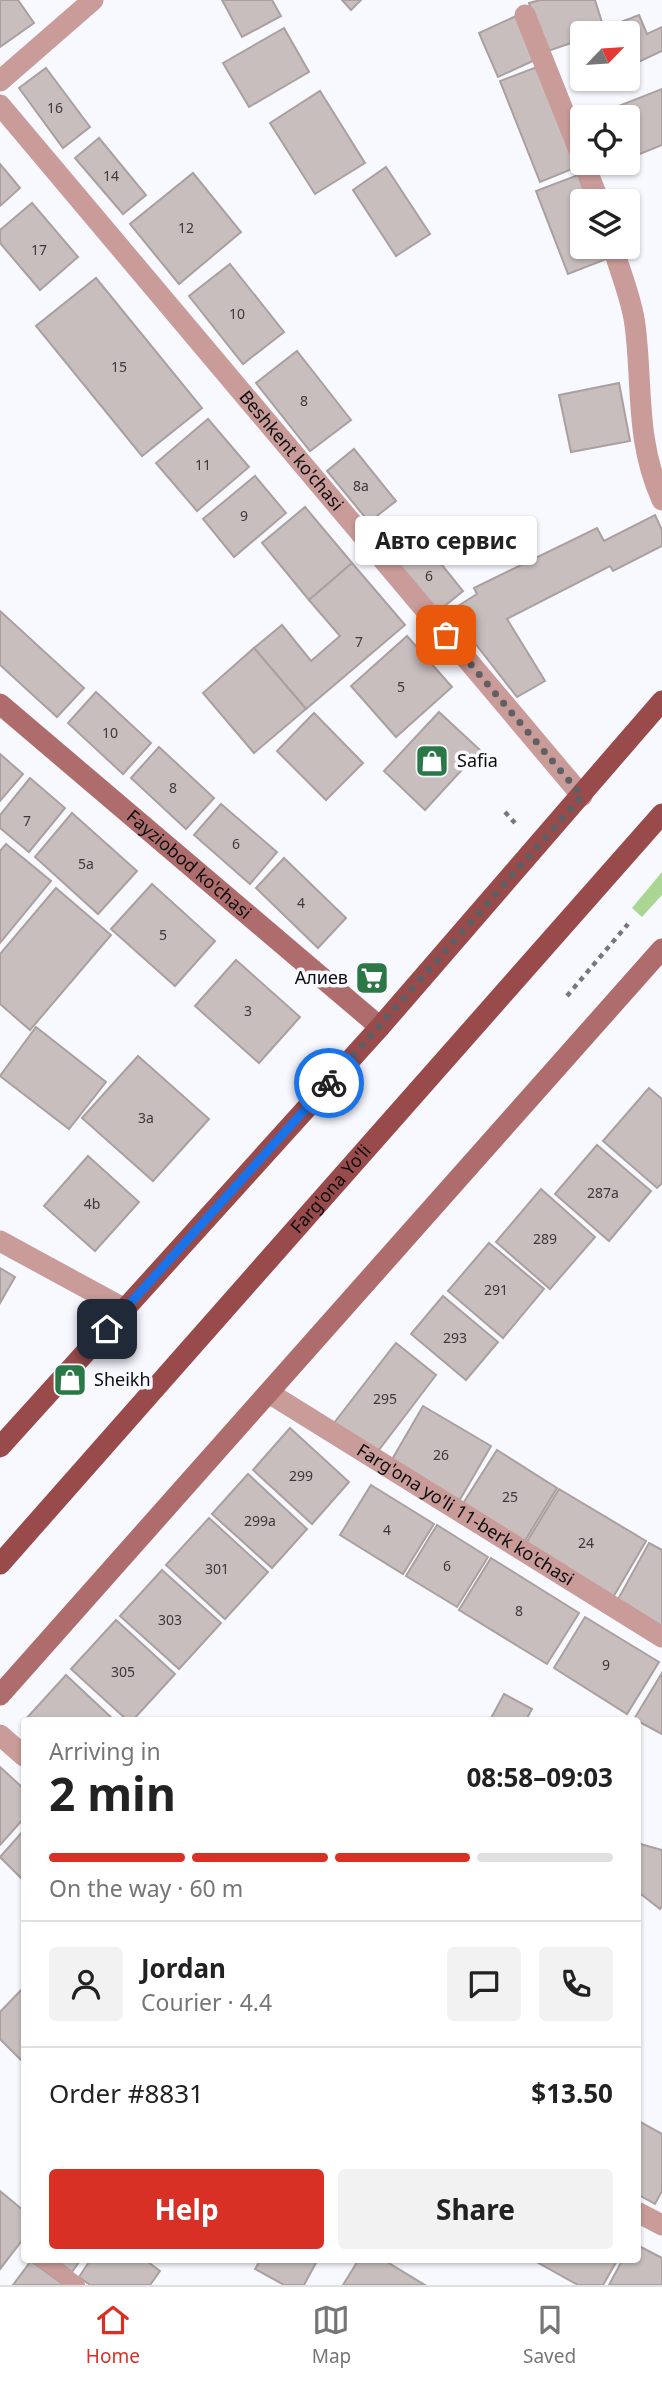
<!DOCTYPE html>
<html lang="en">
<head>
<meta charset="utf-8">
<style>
	body { margin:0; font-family:"Noto Sans",sans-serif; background:#f2f2f2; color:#222; height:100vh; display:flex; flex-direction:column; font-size:26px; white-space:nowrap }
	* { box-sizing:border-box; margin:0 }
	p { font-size:23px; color:#767676 }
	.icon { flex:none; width:38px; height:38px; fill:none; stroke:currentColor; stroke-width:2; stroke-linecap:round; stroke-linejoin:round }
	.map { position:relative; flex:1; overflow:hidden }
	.panel { position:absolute; left:21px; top:1717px; width:620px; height:546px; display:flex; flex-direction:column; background:#fff; border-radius:7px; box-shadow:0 2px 5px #0004 }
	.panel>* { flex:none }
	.needle { width:46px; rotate:65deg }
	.tools { position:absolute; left:570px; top:21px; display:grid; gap:14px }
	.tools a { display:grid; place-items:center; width:70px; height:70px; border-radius:7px; background:#fff; box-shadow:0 2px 5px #0004; font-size:35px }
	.pin { position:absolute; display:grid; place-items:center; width:60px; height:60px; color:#fff; margin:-30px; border-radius:14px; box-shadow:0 4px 10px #0006 }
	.courier { position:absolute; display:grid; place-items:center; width:70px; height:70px; margin:-35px; border:5px solid #1a73e8; border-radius:50%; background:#fff; color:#222; box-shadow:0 2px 9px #0007 }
	.bubble { position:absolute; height:49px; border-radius:7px; background:#fff; box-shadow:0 2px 5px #0004; font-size:23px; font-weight:700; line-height:49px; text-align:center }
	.headline em { font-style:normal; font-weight:700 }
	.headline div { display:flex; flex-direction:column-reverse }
	.headline { display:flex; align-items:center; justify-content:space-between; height:119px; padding:0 28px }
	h1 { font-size:46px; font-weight:700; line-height:52px }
	.bar { display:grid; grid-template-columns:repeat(4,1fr); gap:10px 7px; align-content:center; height:84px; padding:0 28px }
	.bar i { height:9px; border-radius:5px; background:#e0e0e0 }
	.bar .on { background:#d93025 }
	.bar p { grid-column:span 4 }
	.line { display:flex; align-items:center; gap:18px; padding:0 28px; border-top:2px solid #e0e0e0 }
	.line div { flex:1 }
	.round { display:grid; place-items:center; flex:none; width:74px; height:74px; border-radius:7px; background:#f2f2f2 }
	.primary-button { display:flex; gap:14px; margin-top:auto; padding:14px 28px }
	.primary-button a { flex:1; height:80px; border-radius:7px; background:#d93025; color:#fff; font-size:28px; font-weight:700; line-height:80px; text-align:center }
	.primary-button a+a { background:#f2f2f2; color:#222 }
	.tabs { display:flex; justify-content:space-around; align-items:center; height:98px; border-top:2px solid #e0e0e0; background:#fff; font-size:19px; color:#767676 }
	.tabs a { display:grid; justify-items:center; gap:4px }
	.tabs .on { color:#d93025 }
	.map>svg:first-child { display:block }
	.green { fill:#aad693 }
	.building { fill:#c8bebd; stroke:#a9a09f; stroke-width:2 }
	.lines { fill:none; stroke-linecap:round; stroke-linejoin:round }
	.path { stroke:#78787c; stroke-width:4.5; stroke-dasharray:5 5; stroke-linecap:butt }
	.lane { stroke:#c99b99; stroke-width:16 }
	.street { stroke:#c99b99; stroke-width:21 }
	.secondary { stroke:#ae6d6c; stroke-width:21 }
	.primary { stroke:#994b4c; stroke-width:21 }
	.done { stroke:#5f5f64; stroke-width:7; stroke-dasharray:0 12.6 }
	.route { stroke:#1a73e8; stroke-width:9 }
	.labels { text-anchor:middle; stroke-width:7; stroke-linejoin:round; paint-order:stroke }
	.number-label { font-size:14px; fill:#3c393b }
	.street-label { font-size:18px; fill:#0d0d10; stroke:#f8f8ff }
	.poi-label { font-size:18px; fill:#0d0d10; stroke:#f8f8ff; text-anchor:start }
</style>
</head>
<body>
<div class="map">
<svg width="662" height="2285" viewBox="0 0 662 2285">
	<rect width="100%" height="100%" fill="#f8f8ff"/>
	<path class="green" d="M662 872V895L642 917 632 908Z"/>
	<g class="building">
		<path d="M0 0H18L34 23 0 47Z"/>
		<path d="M222 0H272L281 16 242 37Z"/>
		<path d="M342 0H361L351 10Z"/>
		<path d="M540 0H595L605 32 583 33V39L545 52 529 3Z"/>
		<path d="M639 15 647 34 662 27V51L632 65 628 58V33H617L613 25Z"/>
		<path d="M516 16 535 60 498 77 479 33Z"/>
		<path d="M284 28 309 72 249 107 223 63Z"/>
		<path d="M537 67 577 167 540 182 500 81Z"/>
		<path d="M46 68 90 127 63 148 19 88Z"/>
		<path d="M662 89V145L635 156 628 138V117H620L616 107Z"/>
		<path d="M320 91 365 163 315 194 270 123Z"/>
		<path d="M99 138 146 195 123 214 75 158Z"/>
		<path d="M0 164 20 188 0 206Z"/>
		<path d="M386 167 430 234 396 256 353 190Z"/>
		<path d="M193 173 241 232 179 284 130 224Z"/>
		<path d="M578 175 588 201H583V247H605L609 258 568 274 536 191Z"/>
		<path d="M32 203 78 257 40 290 0 243V230Z"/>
		<path d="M230 264 284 332 243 364 189 296Z"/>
		<path d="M96 278 202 408 142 456 36 326Z"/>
		<path d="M297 351 351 420 310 451 256 383Z"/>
		<path d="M619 383 630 441 571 452 559 395Z"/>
		<path d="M208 419 249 467 197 511 156 463Z"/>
		<path d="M354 449 396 501 369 522 327 471Z"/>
		<path d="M255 476 286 513 234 557 203 519Z"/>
		<path d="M305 507 352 563 309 600 262 543Z"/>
		<path d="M655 515 662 530V546L613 571 610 566 507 619 545 681 517 697 450 611 477 594 474 588 597 528 604 541Z"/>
		<path d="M421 539 463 591 436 613 394 561Z"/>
		<path d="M352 563 405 625 306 709 254 648 282 625 311 661 340 636 309 600Z"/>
		<path d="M0 611 84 688 57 717 0 665Z"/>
		<path d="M407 636 452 687 396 737 351 686Z"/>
		<path d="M254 648 306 709 254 753 203 693Z"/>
		<path d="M96 692 151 743 123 774 68 723Z"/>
		<path d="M439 712 480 750 425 810 384 771Z"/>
		<path d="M314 713 363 763 326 800 277 751Z"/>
		<path d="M159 747 214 798 186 829 131 778Z"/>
		<path d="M0 754 23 774 0 801Z"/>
		<path d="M30 778 65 808 29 852 0 828V815Z"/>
		<path d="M221 804 277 852 250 884 194 835Z"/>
		<path d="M72 813 137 871 98 914 35 857Z"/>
		<path d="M6 844 51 881 0 943V851Z"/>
		<path d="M284 858 346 918 318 948 256 888Z"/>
		<path d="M152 884 215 941 175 986 111 929Z"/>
		<path d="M56 888 111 935 30 1030 0 1004V954Z"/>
		<path d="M236 960 300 1017 259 1063 195 1006Z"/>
		<path d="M36 1027 106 1082 69 1129 0 1076Z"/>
		<path d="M138 1056 209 1119 153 1181 82 1118Z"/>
		<path d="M649 1088 662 1099V1183L657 1188 603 1141Z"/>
		<path d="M597 1145 651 1191 609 1241 555 1194Z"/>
		<path d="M88 1156 139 1202 95 1251 44 1206Z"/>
		<path d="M541 1189 595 1237 550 1289 496 1242Z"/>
		<path d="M489 1243 544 1289 503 1338 448 1291Z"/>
		<path d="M0 1268 15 1277 0 1303Z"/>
		<path d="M443 1296 498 1342 466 1380 411 1334Z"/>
		<path d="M396 1343 436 1375 375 1455 334 1423Z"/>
		<path d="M423 1406 491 1446 458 1503 390 1463Z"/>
		<path d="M290 1428 349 1482 312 1524 253 1470Z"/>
		<path d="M497 1450 557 1488 523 1544 462 1505Z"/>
		<path d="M248 1474 307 1529 272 1568 212 1514Z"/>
		<path d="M371 1485 434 1524 403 1574 340 1535Z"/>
		<path d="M559 1489 646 1541 612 1599 525 1545Z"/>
		<path d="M209 1518 268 1572 225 1619 166 1565Z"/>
		<path d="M437 1525 488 1557 457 1607 406 1576Z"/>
		<path d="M649 1543 662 1550V1627L617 1601Z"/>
		<path d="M491 1558 579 1613 547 1664 459 1610Z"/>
		<path d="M162 1570 221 1623 179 1669 120 1616Z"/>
		<path d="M585 1617 659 1662 627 1714 554 1668Z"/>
		<path d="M116 1620 175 1674 133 1720H127L71 1669Z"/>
		<path d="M662 1673V1734L634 1719Z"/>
		<path d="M66 1675 114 1720H25Z"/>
		<path d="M504 1694 532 1709 526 1720H490Z"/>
		<path d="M0 1767 24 1789V1818L0 1845Z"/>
		<path d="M24 1830V1881L0 1857Z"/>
		<path d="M637 1843 662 1850V1906L660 1909 637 1891Z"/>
		<path d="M24 1987V2063L0 2039V2012Z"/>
		<path d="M637 2120 662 2134V2191L655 2204 637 2194Z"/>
		<path d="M0 2191 24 2211V2238L0 2269Z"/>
		<path d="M637 2245 662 2258V2285H609L623 2259H637Z"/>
		<path d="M55 2259H81L72 2272Z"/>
		<path d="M91 2259H144L160 2271 150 2285H90L79 2277Z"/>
		<path d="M261 2259H318L304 2285H284L255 2269Z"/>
		<path d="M359 2259H382L425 2285H343Z"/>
		<path d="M536 2259H618L603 2285H578L535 2261Z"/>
		<path d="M31 2261 64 2285H13Z"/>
	</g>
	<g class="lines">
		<g class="path">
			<path d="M505 812 515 823"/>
			<path d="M567 996 628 924"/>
		</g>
		<path class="lane" d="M42 2259 77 2285"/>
		<g class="street">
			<path d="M525 15 583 160"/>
			<path d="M0 81 93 0"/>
			<path id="s1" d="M0 105 582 796"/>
			<path d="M584 163 599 201"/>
			<path d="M613 247C620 272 632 299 635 325 643 387 635 440 662 500"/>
			<path d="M0 1241 125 1309"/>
			<path id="s2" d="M269 1393 662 1637"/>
			<path d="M0 1735 24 1756"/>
			<path d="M637 2212 662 2225"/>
		</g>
		<g class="secondary">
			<path id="s3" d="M0 704 380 1027"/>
			<path d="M0 1695 662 949"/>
		</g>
		<g class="primary">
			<path d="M0 1447 380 1027 662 701"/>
			<path id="s4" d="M0 1564 662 814"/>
		</g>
	</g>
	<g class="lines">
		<path class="done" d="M329 1083 582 796 446 635"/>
		<path class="route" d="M107 1329 329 1083"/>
	</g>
	<defs>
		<symbol id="shop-square" viewBox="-11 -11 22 22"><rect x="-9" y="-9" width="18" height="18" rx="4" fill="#2b7847" stroke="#f8f8ff"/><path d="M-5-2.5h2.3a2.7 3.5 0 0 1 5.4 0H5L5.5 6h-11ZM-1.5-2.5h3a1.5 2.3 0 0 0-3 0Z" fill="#fff"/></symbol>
		<symbol id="supermarket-square" viewBox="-11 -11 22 22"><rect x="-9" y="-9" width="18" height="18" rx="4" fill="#2b7847" stroke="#f8f8ff"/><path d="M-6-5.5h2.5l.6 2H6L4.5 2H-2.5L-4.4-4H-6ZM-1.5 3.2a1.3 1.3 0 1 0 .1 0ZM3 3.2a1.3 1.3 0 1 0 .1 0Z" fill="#fff"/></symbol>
	</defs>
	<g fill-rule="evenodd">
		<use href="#shop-square" x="413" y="742" width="38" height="38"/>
		<use href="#supermarket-square" x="353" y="959" width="38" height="38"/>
		<use href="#shop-square" x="51" y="1361" width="38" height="38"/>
	</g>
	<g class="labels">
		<g class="number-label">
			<text x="55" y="113">16</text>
			<text x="111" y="181">14</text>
			<text x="186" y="233">12</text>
			<text x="39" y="255">17</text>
			<text x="237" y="319">10</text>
			<text x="119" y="372">15</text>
			<text x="304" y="406">8</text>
			<text x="203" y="470">11</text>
			<text x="361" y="491">8a</text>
			<text x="244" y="521">9</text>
			<text x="429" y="581">6</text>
			<text x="359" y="647">7</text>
			<text x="401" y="692">5</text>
			<text x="110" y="738">10</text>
			<text x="173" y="793">8</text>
			<text x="27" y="826">7</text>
			<text x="236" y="849">6</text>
			<text x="86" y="869">5a</text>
			<text x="301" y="908">4</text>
			<text x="163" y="940">5</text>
			<text x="248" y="1016">3</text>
			<text x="146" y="1123">3a</text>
			<text x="603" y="1198">287a</text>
			<text x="92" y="1209">4b</text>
			<text x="545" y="1244">289</text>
			<text x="496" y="1295">291</text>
			<text x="455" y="1343">293</text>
			<text x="385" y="1404">295</text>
			<text x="441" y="1460">26</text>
			<text x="301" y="1481">299</text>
			<text x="510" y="1502">25</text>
			<text x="260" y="1526">299a</text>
			<text x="387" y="1535">4</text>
			<text x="586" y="1548">24</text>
			<text x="447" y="1571">6</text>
			<text x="217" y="1574">301</text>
			<text x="519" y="1616">8</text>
			<text x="170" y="1625">303</text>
			<text x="606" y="1670">9</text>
			<text x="123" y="1677">305</text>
		</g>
		<g class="street-label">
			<text dy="6" stroke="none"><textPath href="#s1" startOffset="452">Beshkent ko'chasi</textPath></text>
			<text dy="6" stroke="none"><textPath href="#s3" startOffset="248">Fayziobod ko'chasi</textPath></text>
			<text dy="6" stroke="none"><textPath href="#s4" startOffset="500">Farg'ona Yo'li</textPath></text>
			<text dy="6" stroke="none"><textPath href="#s2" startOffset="231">Farg'ona yo'li 11-berk ko'chasi</textPath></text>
		</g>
		<g class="poi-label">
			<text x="457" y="767">Safia</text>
			<text x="348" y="984" text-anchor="end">Алиев</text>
			<text x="94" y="1386">Sheikh</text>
		</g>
	</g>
</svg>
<div class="tools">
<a><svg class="needle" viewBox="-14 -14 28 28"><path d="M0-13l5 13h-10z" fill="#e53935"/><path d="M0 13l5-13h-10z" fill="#767676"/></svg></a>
<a><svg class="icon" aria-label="locate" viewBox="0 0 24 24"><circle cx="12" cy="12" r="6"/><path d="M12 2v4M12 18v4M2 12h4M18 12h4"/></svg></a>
<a><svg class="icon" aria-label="layers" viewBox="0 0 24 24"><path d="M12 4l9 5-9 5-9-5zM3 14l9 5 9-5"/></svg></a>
</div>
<div class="pin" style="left:446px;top:635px;background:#ea580c"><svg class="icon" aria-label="bag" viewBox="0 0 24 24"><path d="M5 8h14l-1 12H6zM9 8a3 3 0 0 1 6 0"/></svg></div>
<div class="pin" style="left:107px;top:1329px;background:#1f2937"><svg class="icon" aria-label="home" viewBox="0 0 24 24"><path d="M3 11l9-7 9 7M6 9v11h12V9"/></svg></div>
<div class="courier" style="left:329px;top:1083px"><svg class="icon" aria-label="bike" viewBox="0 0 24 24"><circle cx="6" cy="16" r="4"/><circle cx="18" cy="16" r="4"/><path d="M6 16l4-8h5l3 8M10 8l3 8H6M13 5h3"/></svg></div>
<div class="bubble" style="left:355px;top:516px;width:182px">Авто сервис</div>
<section class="panel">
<div class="headline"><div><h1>2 min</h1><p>Arriving in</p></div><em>08:58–09:03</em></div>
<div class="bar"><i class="on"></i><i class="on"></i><i class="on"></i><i></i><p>On the way · 60 m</p></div>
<div class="line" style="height:126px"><a class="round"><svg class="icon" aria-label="person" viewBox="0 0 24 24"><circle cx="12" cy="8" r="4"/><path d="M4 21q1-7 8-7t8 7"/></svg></a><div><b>Jordan</b><p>Courier · 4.4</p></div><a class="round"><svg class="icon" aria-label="chat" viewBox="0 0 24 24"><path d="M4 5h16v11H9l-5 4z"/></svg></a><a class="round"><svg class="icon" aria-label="phone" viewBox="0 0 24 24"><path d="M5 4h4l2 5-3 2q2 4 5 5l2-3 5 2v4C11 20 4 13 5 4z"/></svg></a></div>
<div class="line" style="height:91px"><div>Order #8831</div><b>$13.50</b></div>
<div class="primary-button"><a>Help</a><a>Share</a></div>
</section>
</div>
<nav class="tabs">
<a class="on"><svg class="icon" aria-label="home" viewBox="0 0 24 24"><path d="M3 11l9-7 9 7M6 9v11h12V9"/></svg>Home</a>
<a><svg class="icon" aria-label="map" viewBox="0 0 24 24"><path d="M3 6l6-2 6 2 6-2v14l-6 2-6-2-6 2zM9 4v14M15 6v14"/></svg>Map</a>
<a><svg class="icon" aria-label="saved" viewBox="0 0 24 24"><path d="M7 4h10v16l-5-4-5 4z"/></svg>Saved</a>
</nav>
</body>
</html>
